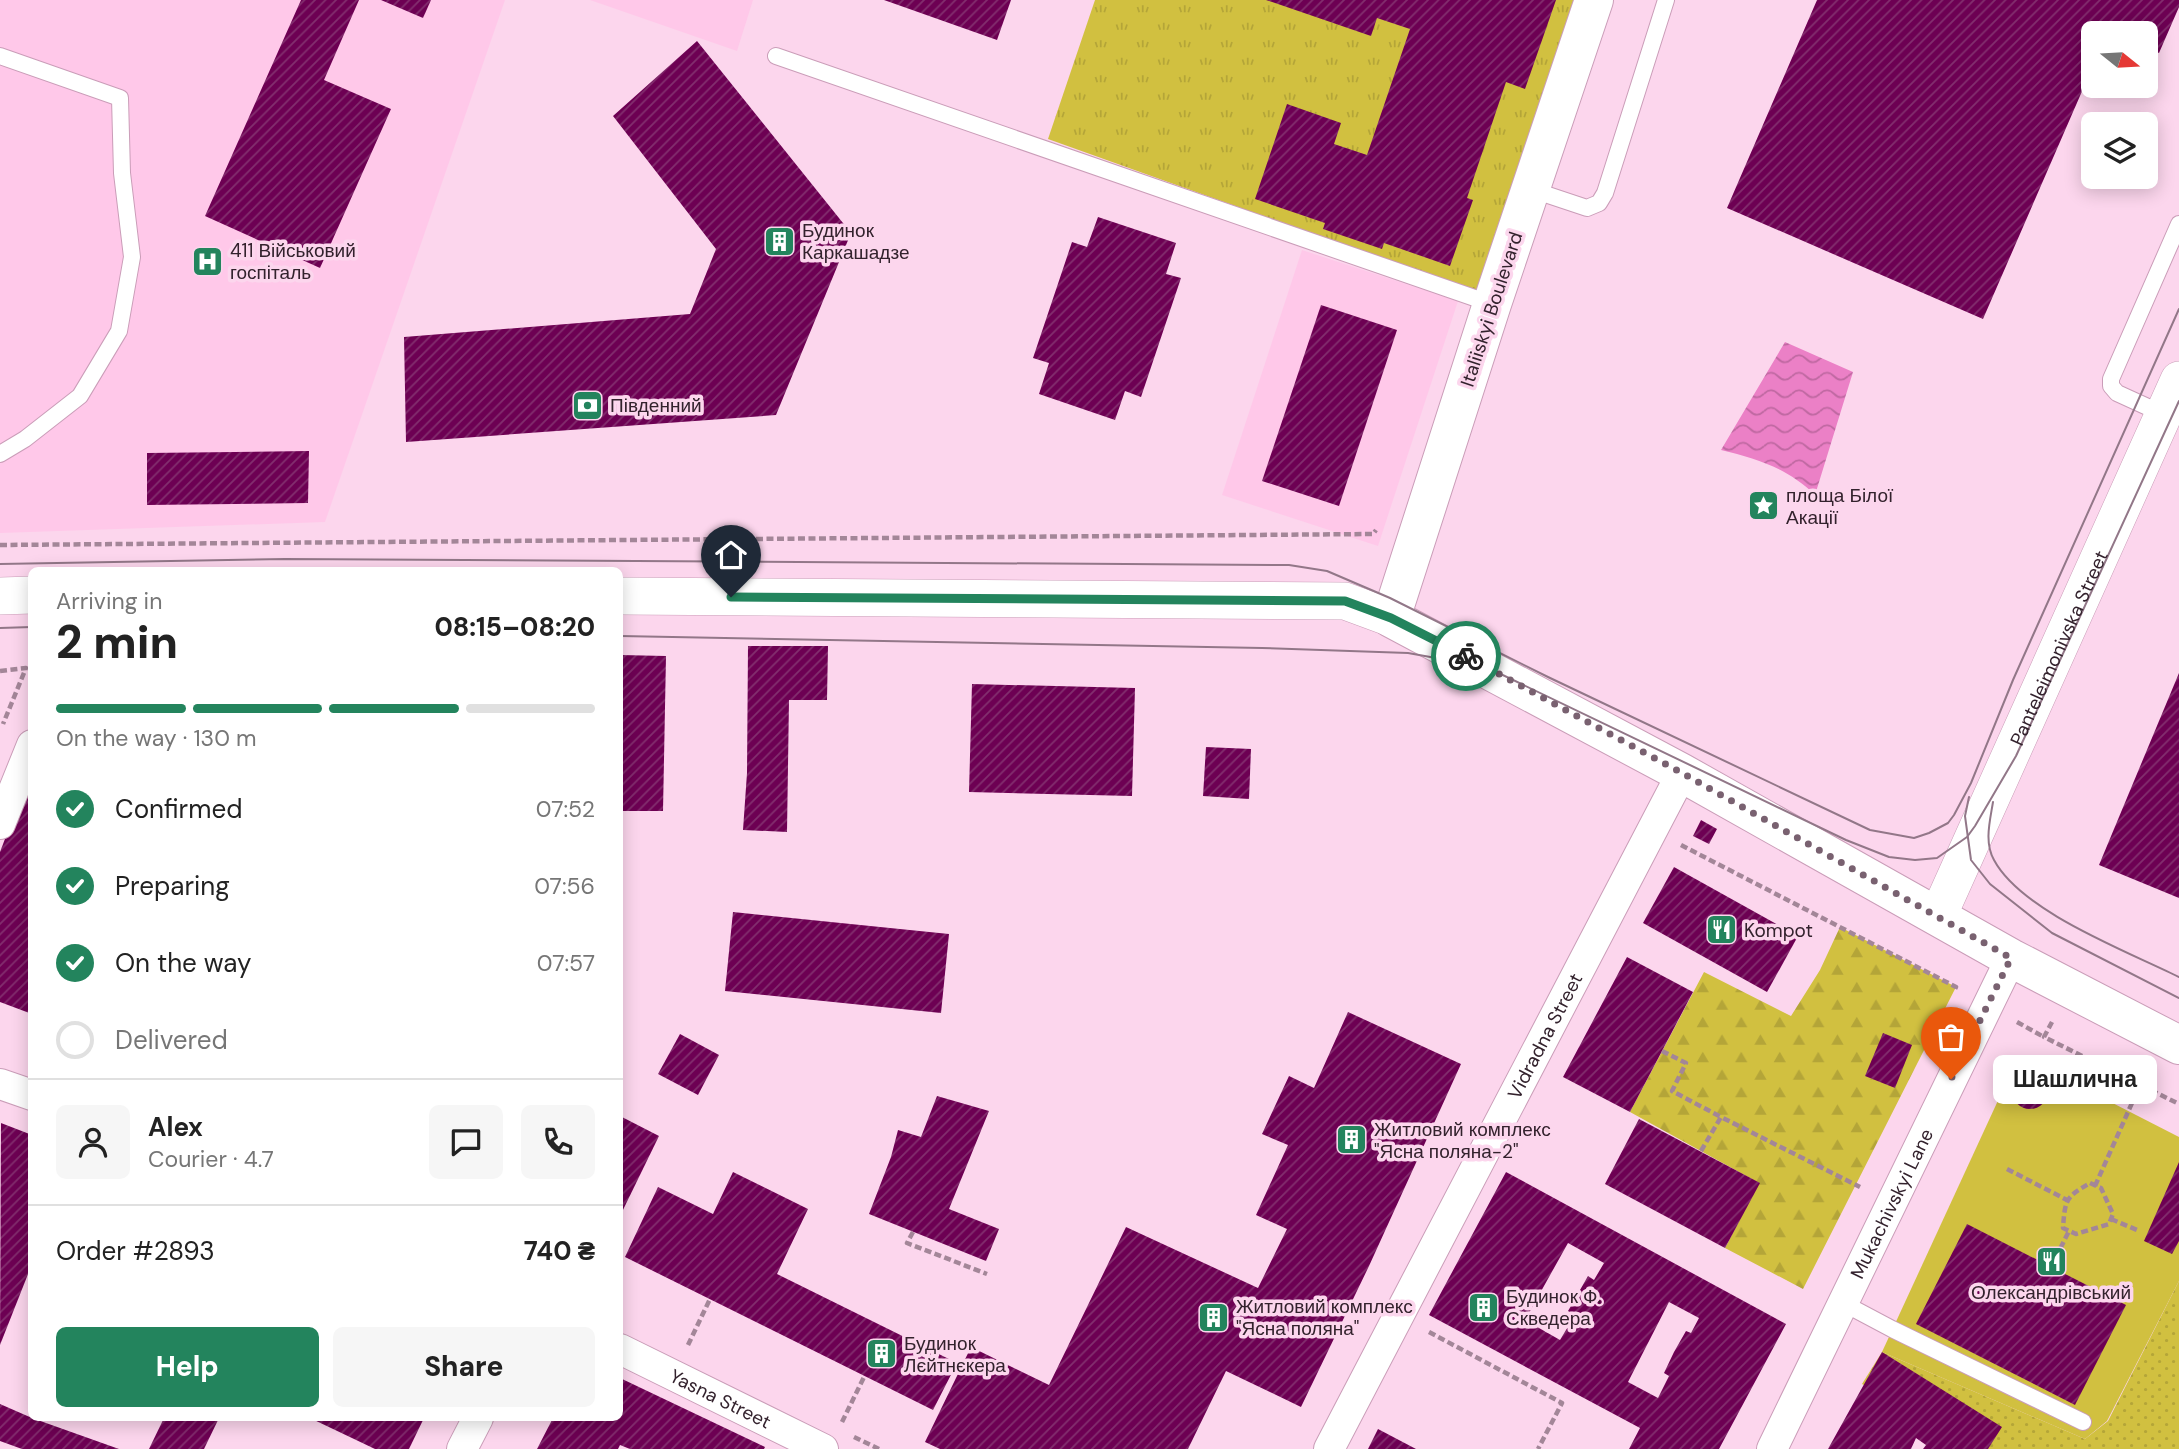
<!DOCTYPE html>
<html lang="en">
<head>
<meta charset="utf-8">
<style>
	body { margin:0; font-family:"DM Sans",sans-serif; background:#f6f6f6; color:#222; height:100vh; display:flex; flex-direction:column; font-size:26px; white-space:nowrap }
	* { box-sizing:border-box; margin:0 }
	p { font-size:23px; color:#767676 }
	.icon { flex:none; width:38px; height:38px; fill:none; stroke:currentColor; stroke-width:2; stroke-linecap:round; stroke-linejoin:round }
	.map { position:relative; flex:1; overflow:hidden }
	.sheet { position:absolute; left:28px; top:567px; width:595px; height:854px; display:flex; flex-direction:column; background:#fff; border-radius:10px; box-shadow:0 4px 18px #0003 }
	.sheet>* { flex:none }
	.needle { width:46px; rotate:108deg }
	.tools { position:absolute; left:2081px; top:21px; display:grid; gap:14px }
	.tools a { display:grid; place-items:center; width:77px; height:77px; border-radius:10px; background:#fff; box-shadow:0 4px 18px #0003; font-size:35px }
	.pin { position:absolute; display:grid; place-items:center; width:60px; height:60px; color:#fff; margin:-72px -30px; border-radius:50% 50% 50% 0; rotate:-45deg; box-shadow:0 0 7px #0007 }
	.pin .icon { rotate:45deg }
	.courier { position:absolute; display:grid; place-items:center; width:70px; height:70px; margin:-35px; border:5px solid #23845d; border-radius:50%; background:#fff; color:#222; box-shadow:0 2px 9px #0007 }
	.bubble { position:absolute; height:49px; border-radius:10px; background:#fff; box-shadow:0 4px 18px #0003; font-size:23px; font-weight:800; line-height:49px; text-align:center }
	.overview em { font-style:normal; font-weight:800 }
	.overview div { display:flex; flex-direction:column-reverse }
	.overview { display:flex; align-items:center; justify-content:space-between; height:119px; padding:0 28px }
	h1 { font-size:46px; font-weight:800; line-height:52px }
	.bar { display:grid; grid-template-columns:repeat(4,1fr); gap:10px 7px; align-content:center; height:84px; padding:0 28px }
	.bar i { height:9px; border-radius:5px; background:#e0e0e0 }
	.bar .current { background:#23845d }
	.bar p { grid-column:span 4 }
	.line { display:flex; align-items:center; gap:18px; padding:0 28px; border-top:2px solid #e0e0e0 }
	.line div { flex:1 }
	.round { display:grid; place-items:center; flex:none; width:74px; height:74px; border-radius:10px; background:#f6f6f6 }
	ol { padding:0 28px; list-style:none }
	li { display:flex; align-items:center; gap:21px; height:77px }
	li p { margin-inline-start:auto }
	li .icon { padding:7px; border-radius:50%; background:#23845d; color:#fff; stroke-width:4 }
	li:last-child { color:#767676 }
	li i { width:38px; height:38px; border:4px solid #e0e0e0; border-radius:50% }
	.action { display:flex; gap:14px; margin-top:auto; padding:14px 28px }
	.action a { flex:1; height:80px; border-radius:10px; background:#23845d; color:#fff; font-size:28px; font-weight:800; line-height:80px; text-align:center }
	.action a+a { background:#f6f6f6; color:#222 }
	.map>svg:first-child { display:block }
	.built { fill:#ffc8e9 }
	.grass { fill:url(#grass-tufts) }
	.forest { fill:url(#forest-firs) }
	.park { fill:url(#park-dots) }
	.garden { fill:#d1c040 }
	.water { fill:url(#water-waves) }
	.building { fill:url(#building-hatch); fill-rule:evenodd }
	.lines { fill:none; stroke-linecap:round; stroke-linejoin:round }
	.service-casing { stroke:#ca9db8; stroke-width:18 }
	.minor-casing { stroke:#ca9db8; stroke-width:32 }
	.tertiary-casing { stroke:#ca9db8; stroke-width:38 }
	.secondary-casing { stroke:#ca9db8; stroke-width:40 }
	.path { stroke:#a38698; stroke-width:4.5; stroke-dasharray:7 3.5; stroke-linecap:butt }
	.service { stroke:#fff; stroke-width:16 }
	.minor { stroke:#fff; stroke-width:30 }
	.tertiary { stroke:#fff; stroke-width:37 }
	.secondary { stroke:#fff; stroke-width:38 }
	.tram { stroke:#927788; stroke-width:2 }
	.done { stroke:#796170; stroke-width:7; stroke-dasharray:0 12.6 }
	.route { stroke:#23845d; stroke-width:9 }
	.labels { text-anchor:middle; stroke-width:7; stroke-linejoin:round; paint-order:stroke }
	.poi-label { font-size:19px; fill:#33222d; stroke:#fcd6ed; text-anchor:start }
	.street-label { font-size:19px; fill:#33222d; stroke:#fcd6ed }
</style>
</head>
<body>
<div class="map">
<svg width="2179" height="1449" viewBox="0 0 2179 1449">
	<defs>
		<pattern id="grass-tufts" width="24" height="20" patternUnits="userSpaceOnUse" patternTransform="scale(1.75)"><rect width="24" height="20" fill="#d1c040"/><path d="M3 7l-1-3M5 7V3M7 7l1-3M15 17l-1-3M17 17v-4M19 17l1-3" fill="none" stroke="#b4a538"/></pattern>
		<pattern id="forest-firs" width="22" height="20" patternUnits="userSpaceOnUse" patternTransform="scale(1.75)"><rect width="22" height="20" fill="#d1c040"/><path d="M5 1l3.5 6h-7zM16 11l3.5 6h-7z" fill="#b4a538"/></pattern>
		<pattern id="park-dots" width="8" height="8" patternUnits="userSpaceOnUse" patternTransform="scale(1.75)"><rect width="8" height="8" fill="#d1c040"/><path d="M2 2h.1M6 6h.1" fill="none" stroke="#b4a538" stroke-width="1.8" stroke-linecap="round"/></pattern>
		<pattern id="water-waves" width="16" height="10" patternUnits="userSpaceOnUse" patternTransform="scale(1.75)"><rect width="16" height="10" fill="#eb80c6"/><path d="M0 5q4-4 8 0t8 0" fill="none" stroke="#bf68a1"/></pattern>
		<pattern id="building-hatch" width="6" height="6" patternUnits="userSpaceOnUse" patternTransform="scale(1.75)"><rect width="6" height="6" fill="#6d0053"/><path d="M-1 1l2-2M0 6l6-6M5 7l2-2" fill="none" stroke="#822f6e"/></pattern>
	</defs>
	<rect width="100%" height="100%" fill="#fcd6ed"/>
	<g class="built">
		<path d="M0 0H505L325 522 0 533Z"/>
		<path d="M590 0H753L737 51Z"/>
		<path d="M1302 250 1458 301 1378 546 1222 495Z"/>
	</g>
	<path class="grass" d="M1095 0H1590L1489 297 1048 139Z"/>
	<path class="forest" d="M1840 927 1956 987 1803 1289 1725 1248 1759 1183 1630 1112 1704 972 1791 1016 1820 970Z"/>
	<path class="park" d="M2179 1281V1449H1978L1862 1384 1882 1352 2085 1439 2108 1421Z"/>
	<path class="garden" d="M2019 1055 2179 1137V1281L2107 1421 2085 1439 1882 1352Z"/>
	<path class="water" d="M1785 342 1853 372 1815 495C1787 468 1758 459 1721 450Z"/>
	<g class="building">
		<path d="M301 0H359L324 80 391 109 320 268 205 216Z"/>
		<path d="M381 0H431L423 18Z"/>
		<path d="M884 0H1011L997 40Z"/>
		<path d="M1266 0H1556L1525 89 1506 82 1467 198 1473 200 1450 266 1384 243 1382 249 1323 229 1325 223 1255 199 1287 104 1341 123 1334 144 1367 155 1410 29 1377 18 1371 36Z"/>
		<path d="M1817 0H2179V7L2159 53 2146 47V33H2113L2108 31 2107 33H2093V66L1983 319 1727 208Z"/>
		<path d="M697 41 851 233 776 415 406 442 404 337 690 314 716 249 613 116Z"/>
		<path d="M1098 217 1176 243 1166 274 1181 278 1141 397 1125 391 1115 420 1039 394 1049 363 1033 358 1072 242 1087 247Z"/>
		<path d="M1321 305 1397 330 1339 506 1262 481Z"/>
		<path d="M309 451 308 503 147 505V453Z"/>
		<path d="M748 646H828L827 700H789L787 832 743 830 747 773Z"/>
		<path d="M620 655 666 656 663 811H620Z"/>
		<path d="M2179 673V898L2099 865Z"/>
		<path d="M972 684 1135 688 1132 796 969 792Z"/>
		<path d="M1206 747 1251 749 1249 799 1203 796Z"/>
		<path d="M32 768V1014L0 1002V852Z"/>
		<path d="M1701 820 1717 829 1709 844 1693 836Z"/>
		<path d="M1674 867 1798 936 1767 992 1643 923Z"/>
		<path d="M733 912 949 934 941 1013 725 991Z"/>
		<path d="M1627 957 1693 992 1630 1112 1563 1077Z"/>
		<path d="M1348 1012 1461 1064 1369 1266 1301 1407 1226 1371 1188 1449H940L925 1442 971 1347 1049 1385 1126 1227 1258 1288 1287 1229 1256 1215 1288 1145 1262 1134 1289 1076 1314 1088Z"/>
		<path d="M1883 1033 1912 1045 1895 1088 1865 1076Z"/>
		<path d="M680 1034 719 1055 698 1095 658 1074Z"/>
		<circle cx="2030" cy="1091" r="18"/>
		<path d="M937 1096 989 1111 949 1209 999 1229 986 1261 869 1214 891 1157 898 1130 921 1137Z"/>
		<path d="M620 1116 659 1136 620 1216Z"/>
		<path d="M1639 1119 1760 1183 1725 1248 1605 1184Z"/>
		<path d="M1 1123 32 1135V1264L0 1345Z"/>
		<path d="M2179 1162V1241L2172 1254 2144 1241Z"/>
		<path d="M733 1172 808 1209 777 1274 957 1363 933 1410 625 1257 658 1187 713 1214Z"/>
		<path d="M1506 1172 1786 1324 1719 1449H1629L1640 1428 1429 1315ZM1568 1243 1604 1263 1594 1280 1588 1276 1568 1311 1575 1315 1560 1340 1525 1320ZM1669 1302 1699 1318 1691 1333 1686 1331 1674 1352 1664 1373 1669 1376 1658 1398 1628 1382Z"/>
		<path d="M1967 1224 2126 1305 2075 1405 1916 1324Z"/>
		<path d="M1882 1352 2002 1427 1988 1449H1923L1926 1445 1916 1438 1911 1449H1828Z"/>
		<path d="M620 1378 765 1447 764 1449H630L620 1445 618 1449H537L553 1418H620Z"/>
		<path d="M0 1404 32 1418 119 1449H22L0 1441Z"/>
		<path d="M164 1418H219L204 1449H149Z"/>
		<path d="M310 1418H424L409 1449H375Z"/>
		<path d="M1378 1429 1416 1449H1368Z"/>
	</g>
	<g class="lines">
		<defs>
			<g id="service">
				<path d="M0 56 120 98 122 173 132 257 119 331 80 396 25 439 0 454"/>
				<path d="M776 56 1492 304"/>
				<path d="M1530 189 1587 208 1599 203 1605 193 1666 0"/>
				<path d="M2163 414 2117 393 2111 386V379L2179 224"/>
				<path d="M1843 1303 1892 1329 2083 1422"/>
			</g>
			<g id="minor">
				<path d="M0 824 32 745"/>
				<path d="M0 1084 32 1095"/>
				<path id="s1" d="M620 1349 823 1449"/>
				<path d="M462 1449 478 1418"/>
				<path id="s2" d="M1329 1449 1682 773"/>
				<path id="s3" d="M1772 1449 2011 958"/>
			</g>
			<g id="tertiary">
				<path d="M0 596 32 595"/>
				<path d="M620 596 1345 601 1391 618"/>
				<path id="s4" d="M1938 916 2179 380"/>
			</g>
			<path id="secondary" d="M1594 0 1492 304 1391 618 1682 773 2011 958 2179 1045"/>
		</defs>
		<use href="#service" class="service-casing"/>
		<use href="#minor" class="minor-casing"/>
		<use href="#tertiary" class="tertiary-casing"/>
		<use href="#secondary" class="secondary-casing"/>
		<g class="path">
			<path d="M0 545 1373 534 1376 530"/>
			<path d="M0 671 26 668 3 724"/>
			<path d="M1681 845 1956 987 1954 991"/>
			<path d="M2017 1022 2044 1037"/>
			<path d="M2052 1022 2044 1037 2179 1104"/>
			<path d="M1662 1051 1686 1063 1672 1091 1721 1117"/>
			<path d="M1701 1151 1721 1117 1860 1187"/>
			<path d="M2007 1169 2067 1200"/>
			<path d="M2090 1183 2101 1188 2113 1214 2109 1224 2076 1234 2063 1228C2065 1199 2066 1197 2090 1183Z"/>
			<path d="M2095 1186 2140 1085"/>
			<path d="M2111 1219 2137 1230"/>
			<path d="M913 1232 907 1243 987 1274"/>
			<path d="M2051 1267 2069 1231"/>
			<path d="M1429 1332 1562 1403 1538 1449"/>
			<path d="M688 1345 710 1299"/>
			<path d="M842 1422 865 1375"/>
			<path d="M854 1437 879 1449"/>
		</g>
		<use href="#service" class="service"/>
		<use href="#minor" class="minor"/>
		<use href="#tertiary" class="tertiary"/>
		<use href="#secondary" class="secondary"/>
		<g class="tram">
			<path d="M0 564 285 559 1289 565 1327 571 1390 598 1548 677 1870 830 1914 838 1929 833 1948 823 1954 815 1971 783 2013 680 2179 309"/>
			<path d="M0 628 32 627"/>
			<path d="M620 636 1262 648 1408 653 1486 667 1846 840 1889 857 1915 860 1937 858 1967 837 1975 826 2016 756 2179 401"/>
			<path d="M1969 797 1965 816 1971 860 1990 884 2052 933 2179 998"/>
			<path d="M1993 802C1990 821 1984 842 1994 860 2022 912 2127 951 2179 977"/>
		</g>
	</g>
	<g class="lines">
		<path class="done" d="M1466 656 1682 773 2011 958 1951 1079"/>
		<path class="route" d="M731 597 1345 601 1391 618 1466 656"/>
	</g>
	<defs>
		<symbol id="building-square" viewBox="-11 -11 22 22"><rect x="-9" y="-9" width="18" height="18" rx="4" fill="#23845d" stroke="#fcd6ed"/><path d="M-4-6H4V6H1V3H-1V6H-4ZM-2.5-4.3h1.7v1.8h-1.7ZM.8-4.3h1.7v1.8H.8ZM-2.5-1h1.7V.8h-1.7ZM.8-1h1.7V.8H.8Z" fill="#fff"/></symbol>
		<symbol id="hospital-square" viewBox="-11 -11 22 22"><rect x="-9" y="-9" width="18" height="18" rx="4" fill="#23845d" stroke="#fcd6ed"/><path d="M-5-5h3v3.5h4V-5h3V5h-3V1.5h-4V5h-3Z" fill="#fff"/></symbol>
		<symbol id="bank-square" viewBox="-11 -11 22 22"><rect x="-9" y="-9" width="18" height="18" rx="4" fill="#23845d" stroke="#fcd6ed"/><path d="M-6-4H6V4H-6ZM0-2.3a2.3 2.3 0 1 0 0 4.6a2.3 2.3 0 1 0 0-4.6Z" fill="#fff"/></symbol>
		<symbol id="sight-square" viewBox="-11 -11 22 22"><rect x="-9" y="-9" width="18" height="18" rx="4" fill="#23845d" stroke="#fcd6ed"/><path d="M0-6L1.8-2.2L6-1.7L2.9 1.2L3.7 5.4L0 3.3L-3.7 5.4L-2.9 1.2L-6-1.7L-1.8-2.2Z" fill="#fff"/></symbol>
		<symbol id="restaurant-square" viewBox="-11 -11 22 22"><rect x="-9" y="-9" width="18" height="18" rx="4" fill="#23845d" stroke="#fcd6ed"/><path d="M-5-6h1v4h1v-4h1v4h1v-4h1v5L-1.5 .5V6h-2V.5L-5-1ZM5-6V6H3V1.5H1.5Q1.5-4 5-6Z" fill="#fff"/></symbol>
	</defs>
	<g fill-rule="evenodd">
		<use href="#building-square" x="762" y="224" width="35" height="35"/>
		<use href="#hospital-square" x="190" y="244" width="35" height="35"/>
		<use href="#bank-square" x="570" y="388" width="35" height="35"/>
		<use href="#sight-square" x="1746" y="488" width="35" height="35"/>
		<use href="#restaurant-square" x="1704" y="912" width="35" height="35"/>
		<use href="#building-square" x="1334" y="1122" width="35" height="35"/>
		<use href="#restaurant-square" x="2034" y="1244" width="35" height="35"/>
		<use href="#building-square" x="1466" y="1290" width="35" height="35"/>
		<use href="#building-square" x="1196" y="1300" width="35" height="35"/>
		<use href="#building-square" x="864" y="1336" width="35" height="35"/>
	</g>
	<g class="labels">
		<g class="poi-label">
			<text x="802" y="237">Будинок<tspan x="802" dy="22">Каркашадзе</tspan></text>
			<text x="230" y="257">411 Військовий<tspan x="230" dy="22">госпіталь</tspan></text>
			<text x="610" y="412">Південний</text>
			<text x="1786" y="502">площа Білої<tspan x="1786" dy="22">Акації</tspan></text>
			<text x="1744" y="937">Kompot</text>
			<text x="1374" y="1136">Житловий комплекс<tspan x="1374" dy="22">"Ясна поляна-2"</tspan></text>
			<text x="2051" y="1299" text-anchor="middle">Олександрівський</text>
			<text x="1506" y="1303">Будинок Ф.<tspan x="1506" dy="22">Скведера</tspan></text>
			<text x="1236" y="1313">Житловий комплекс<tspan x="1236" dy="22">"Ясна поляна"</tspan></text>
			<text x="904" y="1350">Будинок<tspan x="904" dy="22">Лєйтнєкера</tspan></text>
		</g>
		<g class="street-label">
			<text transform="translate(1491 309) rotate(-72)" y="7">Italiiskyi Boulevard</text>
			<text dy="7" stroke="none"><textPath href="#s4" startOffset="294">Panteleimonivska Street</textPath></text>
			<text dy="7" stroke="none"><textPath href="#s2" startOffset="466">Vidradna Street</textPath></text>
			<text dy="7" stroke="none"><textPath href="#s3" startOffset="273">Mukachivskyi Lane</textPath></text>
			<text dy="7" stroke="none"><textPath href="#s1" startOffset="112">Yasna Street</textPath></text>
		</g>
	</g>
</svg>
<div class="tools">
<a><svg class="needle" viewBox="-14 -14 28 28"><path d="M0-13l5 13h-10z" fill="#e53935"/><path d="M0 13l5-13h-10z" fill="#767676"/></svg></a>
<a><svg class="icon" aria-label="layers" viewBox="0 0 24 24"><path d="M12 4l9 5-9 5-9-5zM3 14l9 5 9-5"/></svg></a>
</div>
<div class="pin" style="left:1951px;top:1079px;background:#ea580c"><svg class="icon" aria-label="bag" viewBox="0 0 24 24"><path d="M5 8h14l-1 12H6zM9 8a3 3 0 0 1 6 0"/></svg></div>
<div class="pin" style="left:731px;top:597px;background:#1f2937"><svg class="icon" aria-label="home" viewBox="0 0 24 24"><path d="M3 11l9-7 9 7M6 9v11h12V9"/></svg></div>
<div class="courier" style="left:1466px;top:656px"><svg class="icon" aria-label="bike" viewBox="0 0 24 24"><circle cx="6" cy="16" r="4"/><circle cx="18" cy="16" r="4"/><path d="M6 16l4-8h5l3 8M10 8l3 8H6M13 5h3"/></svg></div>
<div class="bubble" style="left:1993px;top:1055px;width:164px">Шашлична</div>
<section class="sheet">
<div class="overview"><div><h1>2 min</h1><p>Arriving in</p></div><em>08:15–08:20</em></div>
<div class="bar"><i class="current"></i><i class="current"></i><i class="current"></i><i></i><p>On the way · 130 m</p></div>
<ol>
<li><svg class="icon" aria-label="check" viewBox="0 0 24 24"><path d="M5 12l5 5 9-10"/></svg>Confirmed<p>07:52</p></li>
<li><svg class="icon" aria-label="check" viewBox="0 0 24 24"><path d="M5 12l5 5 9-10"/></svg>Preparing<p>07:56</p></li>
<li><svg class="icon" aria-label="check" viewBox="0 0 24 24"><path d="M5 12l5 5 9-10"/></svg>On the way<p>07:57</p></li>
<li><i></i>Delivered</li>
</ol>
<div class="line" style="height:126px"><a class="round"><svg class="icon" aria-label="person" viewBox="0 0 24 24"><circle cx="12" cy="8" r="4"/><path d="M4 21q1-7 8-7t8 7"/></svg></a><div><b>Alex</b><p>Courier · 4.7</p></div><a class="round"><svg class="icon" aria-label="chat" viewBox="0 0 24 24"><path d="M4 5h16v11H9l-5 4z"/></svg></a><a class="round"><svg class="icon" aria-label="phone" viewBox="0 0 24 24"><path d="M5 4h4l2 5-3 2q2 4 5 5l2-3 5 2v4C11 20 4 13 5 4z"/></svg></a></div>
<div class="line" style="height:91px"><div>Order #2893</div><b>740 ₴</b></div>
<div class="action"><a>Help</a><a>Share</a></div>
</section>
</div>
</body>
</html>
